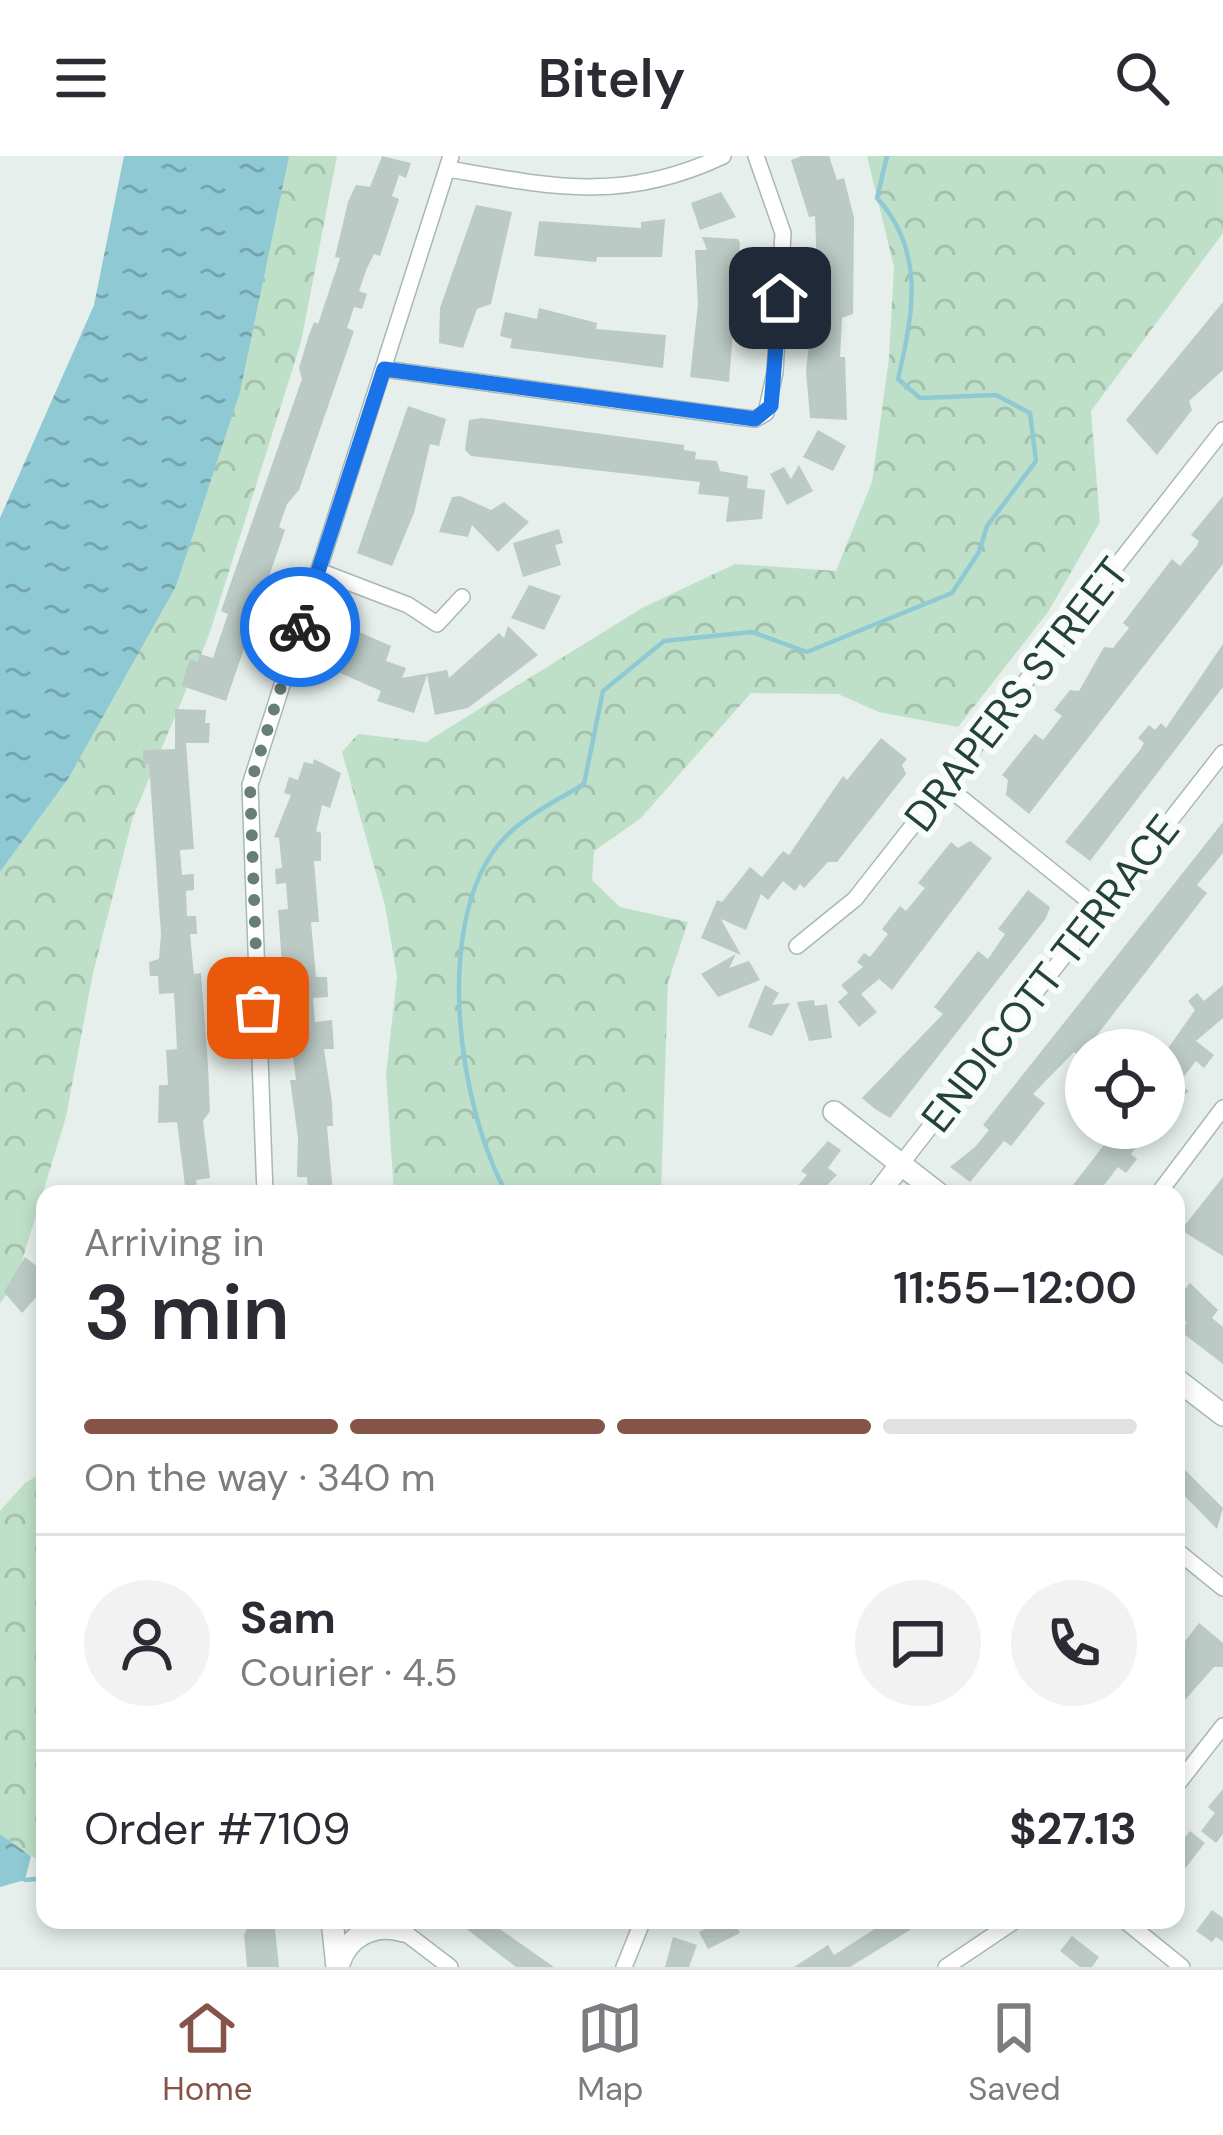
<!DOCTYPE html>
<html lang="en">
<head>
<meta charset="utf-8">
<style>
	body { margin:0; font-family:"DM Sans",sans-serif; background:#f2f2f3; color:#2b2b33; height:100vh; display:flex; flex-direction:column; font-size:45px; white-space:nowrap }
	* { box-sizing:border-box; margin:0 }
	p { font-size:39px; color:#7c7c81 }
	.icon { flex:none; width:66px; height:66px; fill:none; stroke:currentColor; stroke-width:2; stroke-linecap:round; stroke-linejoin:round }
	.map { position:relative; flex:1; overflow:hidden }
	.details { position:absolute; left:36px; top:1029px; width:1149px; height:744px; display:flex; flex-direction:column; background:#fff; border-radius:24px; box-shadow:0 6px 18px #0003 }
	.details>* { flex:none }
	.buttons { position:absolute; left:1065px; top:873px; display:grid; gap:24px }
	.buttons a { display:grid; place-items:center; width:120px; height:120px; border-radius:50%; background:#fff; box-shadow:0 6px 18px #0003; font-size:60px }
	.pin { position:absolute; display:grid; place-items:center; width:102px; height:102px; color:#fff; margin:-51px; border-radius:24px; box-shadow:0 6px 18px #0006 }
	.courier { position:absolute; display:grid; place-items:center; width:120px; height:120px; margin:-60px; border:9px solid #1a73e8; border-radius:50%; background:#fff; color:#222; box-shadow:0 3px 15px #0007 }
	.summary em { font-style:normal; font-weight:600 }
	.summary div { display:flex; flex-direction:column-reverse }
	.summary { display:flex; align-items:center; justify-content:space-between; height:204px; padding:0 48px }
	h1 { font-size:78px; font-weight:600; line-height:90px }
	.bar { display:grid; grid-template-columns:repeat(4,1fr); gap:18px 12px; align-content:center; height:144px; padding:0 48px }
	.bar i { height:15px; border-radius:9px; background:#e1e1e2 }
	.bar .active { background:#855347 }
	.bar p { grid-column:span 4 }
	.line { display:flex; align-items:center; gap:30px; padding:0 48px; border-top:3px solid #e1e1e2 }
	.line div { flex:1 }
	.round { display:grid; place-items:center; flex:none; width:126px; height:126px; border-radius:63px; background:#f2f2f3 }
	header { display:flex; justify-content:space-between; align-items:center; height:156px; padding:0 48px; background:#fff; font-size:54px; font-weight:600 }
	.dock { display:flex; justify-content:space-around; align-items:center; height:168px; border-top:3px solid #e1e1e2; background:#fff; font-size:33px; color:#7c7c81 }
	.dock a { display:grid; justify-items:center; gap:6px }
	.dock .active { color:#855347 }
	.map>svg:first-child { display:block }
	.forest { fill:url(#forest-crowns) }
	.water { fill:url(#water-ripples) }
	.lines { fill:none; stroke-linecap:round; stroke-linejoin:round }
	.stream { stroke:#8ec9d4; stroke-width:4.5 }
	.building { fill:#bbcac4 }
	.street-casing { stroke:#a8b8b2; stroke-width:18 }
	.secondary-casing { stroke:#a4bbb3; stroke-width:24 }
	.street { stroke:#fff; stroke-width:15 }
	.secondary { stroke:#fff; stroke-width:21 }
	.done { stroke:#687f78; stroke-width:12; stroke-dasharray:0 21.6 }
	.route { stroke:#1a73e8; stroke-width:15 }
	.labels { text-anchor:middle; stroke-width:12; stroke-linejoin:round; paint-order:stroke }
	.street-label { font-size:42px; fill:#24423a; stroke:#f7fbf9 }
</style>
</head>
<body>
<header><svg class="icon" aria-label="menu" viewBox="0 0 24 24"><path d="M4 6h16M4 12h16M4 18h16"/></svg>Bitely<svg class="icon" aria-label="search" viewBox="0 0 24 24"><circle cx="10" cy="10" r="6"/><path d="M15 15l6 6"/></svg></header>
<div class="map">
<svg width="1223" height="1811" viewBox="0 0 1223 1811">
	<defs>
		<pattern id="forest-crowns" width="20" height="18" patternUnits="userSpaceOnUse" patternTransform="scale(3)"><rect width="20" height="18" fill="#bfe0c8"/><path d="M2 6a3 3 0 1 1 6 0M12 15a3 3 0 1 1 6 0" fill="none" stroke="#a4c1ad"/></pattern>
		<pattern id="water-ripples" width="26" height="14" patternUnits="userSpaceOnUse" patternTransform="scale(3)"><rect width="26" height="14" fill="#8ec9d4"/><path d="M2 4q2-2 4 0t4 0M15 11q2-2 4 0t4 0" fill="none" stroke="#74a5ad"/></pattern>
	</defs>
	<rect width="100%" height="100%" fill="#e6efeb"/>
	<g class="forest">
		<path d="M289 0H337L301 186 209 479 133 661 93 817 66 961 15 1128 0 1147V716L68 623Z"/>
		<path d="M867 0H1223V77L1091 255 1100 366 1048 456 958 571 879 556 838 538 751 537 640 663 594 695 592 724 620 751 688 766 668 826 661 1038H394L386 918 397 821 385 749 342 596 358 578 426 586 642 452 735 408 836 415 872 326 889 202 894 111Z"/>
		<path d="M45 1315V1709L0 1678V1355L25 1327Z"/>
	</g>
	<g class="water">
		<path d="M124 0H289L240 236 176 430 68 623 0 716V362L94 149Z"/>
		<path d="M0 1678 31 1700 25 1724 0 1731Z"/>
	</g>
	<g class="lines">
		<g class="stream">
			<path d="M507 1038C459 952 434 777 495 693 517 663 553 647 584 628L603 535 664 485 752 476 807 496 952 437 979 396 987 370 1036 305 1030 257 996 239 920 242 898 223C913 158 926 96 877 42L887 0"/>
			<path d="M25 1724 45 1722"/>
		</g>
	</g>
	<g class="building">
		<path d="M382 0 411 7 406 22 399 19 392 40 399 43 380 100 374 98 367 112 359 135 367 138 362 153 354 151 347 172 354 175 299 334 287 348 279 371 285 374 226 545 182 530 185 517 190 503 197 506 200 498 213 502 228 458 221 455 302 223 299 212 309 179 314 166 318 168 340 102 335 101 348 46 356 29 370 31Z"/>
		<path d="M802 0H829L837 24 844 22 854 62 853 158 842 162 840 201H845L847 264 810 262 806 215 817 115 815 60 809 61 791 4Z"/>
		<path d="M721 36 736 61 700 74 691 47Z"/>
		<path d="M476 49 512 56 491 148 477 153 463 192 439 187 440 152Z"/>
		<path d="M665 63 662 101H597L596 106 534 100 539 65 641 72V66Z"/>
		<path d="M702 81 738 83 740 87 729 226 690 221 698 148 695 94H707Z"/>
		<path d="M1223 146V214L1189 245 1192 254 1157 299 1126 264Z"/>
		<path d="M539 152 597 167 596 173 666 179 663 212 510 192 512 183 500 180 505 156 537 163Z"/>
		<path d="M408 250 446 263 439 290 430 288 414 357 392 410 357 397Z"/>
		<path d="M482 262 684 289V294L696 296 695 303 717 305 720 315 748 320 747 332 765 334 762 363 726 366 729 341 698 338 700 326 471 300 465 294 469 264Z"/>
		<path d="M818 274 846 290 833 315 803 301Z"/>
		<path d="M799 309 813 335 787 349 770 318 784 311 791 323Z"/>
		<path d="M460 340 491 354 504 346 529 366 498 396 472 369 468 381 439 376 452 341Z"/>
		<path d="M1223 340V408L1029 658 1006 639 1008 624 1002 619 1035 578 1043 584 1047 579 1062 560 1054 554 1070 534 1079 535 1104 491 1113 492 1129 472 1123 467 1172 403 1180 410 1196 391 1199 385 1191 379Z"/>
		<path d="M559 373 563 387 555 389 561 409 523 421 513 387Z"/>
		<path d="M529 429 561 440 544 474 511 462Z"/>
		<path d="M343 469 391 490 386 505 406 512 402 522 447 514 449 522 499 477 504 482 508 470 538 499 468 552 435 559 427 519 414 557 377 545 381 535 313 505 327 470 341 474Z"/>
		<path d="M1223 488V531L1090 705 1065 686 1140 594 1144 587 1138 582 1149 569 1155 574 1161 567 1166 572Z"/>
		<path d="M175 553 206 554 205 567H210L209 587H186L194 693 180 694 182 719 194 718V734L186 735 187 760H196L197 778H190L193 810 194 818 201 817 208 909 210 955 203 965 210 1022 196 1024 198 1038H186L177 966 158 967 159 929H168L166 894 177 893 174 837 159 838 158 820H150L149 806 159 803 161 778 149 608 143 609V594L175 593Z"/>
		<path d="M881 582 907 603 902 609 906 618 837 706H828L804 732 800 728 795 735 783 725 768 744 761 738 746 774 721 763 741 799 701 782 717 744 722 746 750 711 762 721 783 695 789 699 843 620 847 624Z"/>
		<path d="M314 603 341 617 330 652 322 649 316 675 321 677V705H314L319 766H311L316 821H327L328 841 313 842 315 866 332 864 334 893H324L332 946 333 970H327L333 1038H308L307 1021H297L298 982 290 924H296L284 835H291L289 808H282L278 754 288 753 286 727 276 728 275 713 282 712 279 682 274 681 291 639 284 637 289 621 298 624 304 606 313 608Z"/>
		<path d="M1223 666V697L1197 729 1207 737 1080 901 1074 896 1033 938 1045 947 1011 990 1004 985 970 1026 950 1011 975 991 989 974 983 969Z"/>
		<path d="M970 685 992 702 892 834 879 823 861 838 877 856 859 871 838 846 848 837 841 829 863 811 857 806 864 797 870 801 888 778 882 773 900 750 906 755 925 732 918 727 951 686 958 692Z"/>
		<path d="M1028 734 1050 751 1046 762 890 962 875 953 862 942 943 858 934 851 978 795 988 803 1005 778 998 773Z"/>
		<path d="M736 798 729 812 749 805 760 824 718 841 701 818Z"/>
		<path d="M765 829 779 837 772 849 790 847 772 880 748 871Z"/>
		<path d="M1223 829V862L1196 885 1214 899 1204 912 1196 905 1178 928 1189 935 1164 956V898L1195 854 1188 845 1197 837 1204 845Z"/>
		<path d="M814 844 815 850 827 848 832 882 809 885 797 846Z"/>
		<path d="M1117 972H1151L1131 998 1137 1003 1126 1017 1118 1011 1097 1038H1066Z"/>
		<path d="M828 985 841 994 828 1012 837 1019 818 1038H791L807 1019 801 1015Z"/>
		<path d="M1223 1021V1100L1181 1074Z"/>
		<path d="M25 1101 45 1117V1143L39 1138 22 1157 4 1136Z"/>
		<path d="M1176 1124 1186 1132 1190 1127 1218 1154 1212 1162 1223 1171V1208L1180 1175 1187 1167 1176 1158Z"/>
		<path d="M1184 1313 1223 1352 1217 1373 1176 1331Z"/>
		<path d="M1199 1467 1223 1487V1511H1214L1176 1554V1497Z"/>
		<path d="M1223 1633V1678L1216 1687 1201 1675 1215 1657 1208 1651Z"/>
		<path d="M1190 1675 1205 1687 1176 1724V1692Z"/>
		<path d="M1212 1754 1223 1762V1786L1216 1781 1212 1786 1196 1775Z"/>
		<path d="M251 1764H274L279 1811H247L244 1779Z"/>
		<path d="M455 1764H487L554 1811H516Z"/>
		<path d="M712 1764H733L740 1777 708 1793 699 1776 715 1768Z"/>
		<path d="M889 1764H926L850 1811H794L828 1789 834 1799Z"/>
		<path d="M1072 1780 1099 1801 1092 1811H1080L1060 1795Z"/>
		<path d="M673 1781 697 1789 689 1811H665Z"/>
	</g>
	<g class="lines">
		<defs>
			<g id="street">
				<path d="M448 13C552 31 624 47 723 0"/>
				<path d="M384 213 737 261 755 263 766 257 775 216 783 77 756 0"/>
				<path d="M319 415 408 449 437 468 462 441"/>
				<path d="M945 629 1100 754"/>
				<path d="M797 790 855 743 1223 274"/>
				<path d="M901 1008 1223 597"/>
				<path d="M265 1038 250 629 451 0"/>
				<path d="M1158 1038 1223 952"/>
				<path d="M1176 1394 1223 1432"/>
				<path d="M1176 1630 1223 1570"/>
				<path d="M1124 1764 1182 1811"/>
				<path d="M395 1769 450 1811"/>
				<path d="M624 1811 643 1764"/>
				<path d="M946 1811 1016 1764"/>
			</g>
			<g id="secondary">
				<path d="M834 956 939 1038"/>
				<path d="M878 1038 901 1008"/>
				<path d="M1176 1223 1223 1259"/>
				<path d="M332 1764 337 1811"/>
				<path d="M338 1811C346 1781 373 1766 403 1775"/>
			</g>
		</defs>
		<use href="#street" class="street-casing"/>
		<use href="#secondary" class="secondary-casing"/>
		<use href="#street" class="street"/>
		<use href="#secondary" class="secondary"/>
	</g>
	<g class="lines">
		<path class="done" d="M258 852 250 629 300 471"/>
		<path class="route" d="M300 471 384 213 755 263 771 250 780 142"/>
	</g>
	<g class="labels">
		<g class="street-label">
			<text transform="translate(1016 538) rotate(-52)" y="15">DRAPERS STREET</text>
			<text transform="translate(1050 817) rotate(-52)" y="15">ENDICOTT TERRACE</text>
		</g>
	</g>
</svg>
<div class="buttons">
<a><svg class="icon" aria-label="locate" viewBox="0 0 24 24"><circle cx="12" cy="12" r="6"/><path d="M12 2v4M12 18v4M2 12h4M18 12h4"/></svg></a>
</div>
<div class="pin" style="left:258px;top:852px;background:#ea580c"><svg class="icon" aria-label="bag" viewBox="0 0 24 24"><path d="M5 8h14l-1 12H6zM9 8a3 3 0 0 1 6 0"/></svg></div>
<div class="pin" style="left:780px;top:142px;background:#1f2937"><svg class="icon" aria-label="home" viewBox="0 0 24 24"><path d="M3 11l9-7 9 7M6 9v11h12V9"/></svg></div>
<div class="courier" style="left:300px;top:471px"><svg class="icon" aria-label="bike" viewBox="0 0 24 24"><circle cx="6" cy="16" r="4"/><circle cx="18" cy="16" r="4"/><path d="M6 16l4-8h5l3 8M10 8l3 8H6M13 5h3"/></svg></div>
<section class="details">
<div class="summary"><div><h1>3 min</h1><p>Arriving in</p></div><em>11:55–12:00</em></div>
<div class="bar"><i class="active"></i><i class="active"></i><i class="active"></i><i></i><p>On the way · 340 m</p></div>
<div class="line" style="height:216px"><a class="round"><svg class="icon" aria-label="person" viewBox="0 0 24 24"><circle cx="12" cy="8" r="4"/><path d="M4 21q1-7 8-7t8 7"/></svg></a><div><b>Sam</b><p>Courier · 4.5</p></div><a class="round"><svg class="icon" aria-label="chat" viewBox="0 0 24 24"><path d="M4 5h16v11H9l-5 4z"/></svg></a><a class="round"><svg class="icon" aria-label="phone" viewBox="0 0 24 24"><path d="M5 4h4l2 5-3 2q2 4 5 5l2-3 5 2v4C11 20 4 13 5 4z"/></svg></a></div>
<div class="line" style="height:156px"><div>Order #7109</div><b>$27.13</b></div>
</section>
</div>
<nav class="dock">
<a class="active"><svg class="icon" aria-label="home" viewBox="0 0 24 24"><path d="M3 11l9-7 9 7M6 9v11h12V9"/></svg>Home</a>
<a><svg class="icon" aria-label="map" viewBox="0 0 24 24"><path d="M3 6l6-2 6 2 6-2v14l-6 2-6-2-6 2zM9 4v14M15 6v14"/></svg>Map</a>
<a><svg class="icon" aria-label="saved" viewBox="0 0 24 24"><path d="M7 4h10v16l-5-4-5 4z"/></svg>Saved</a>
</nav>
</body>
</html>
